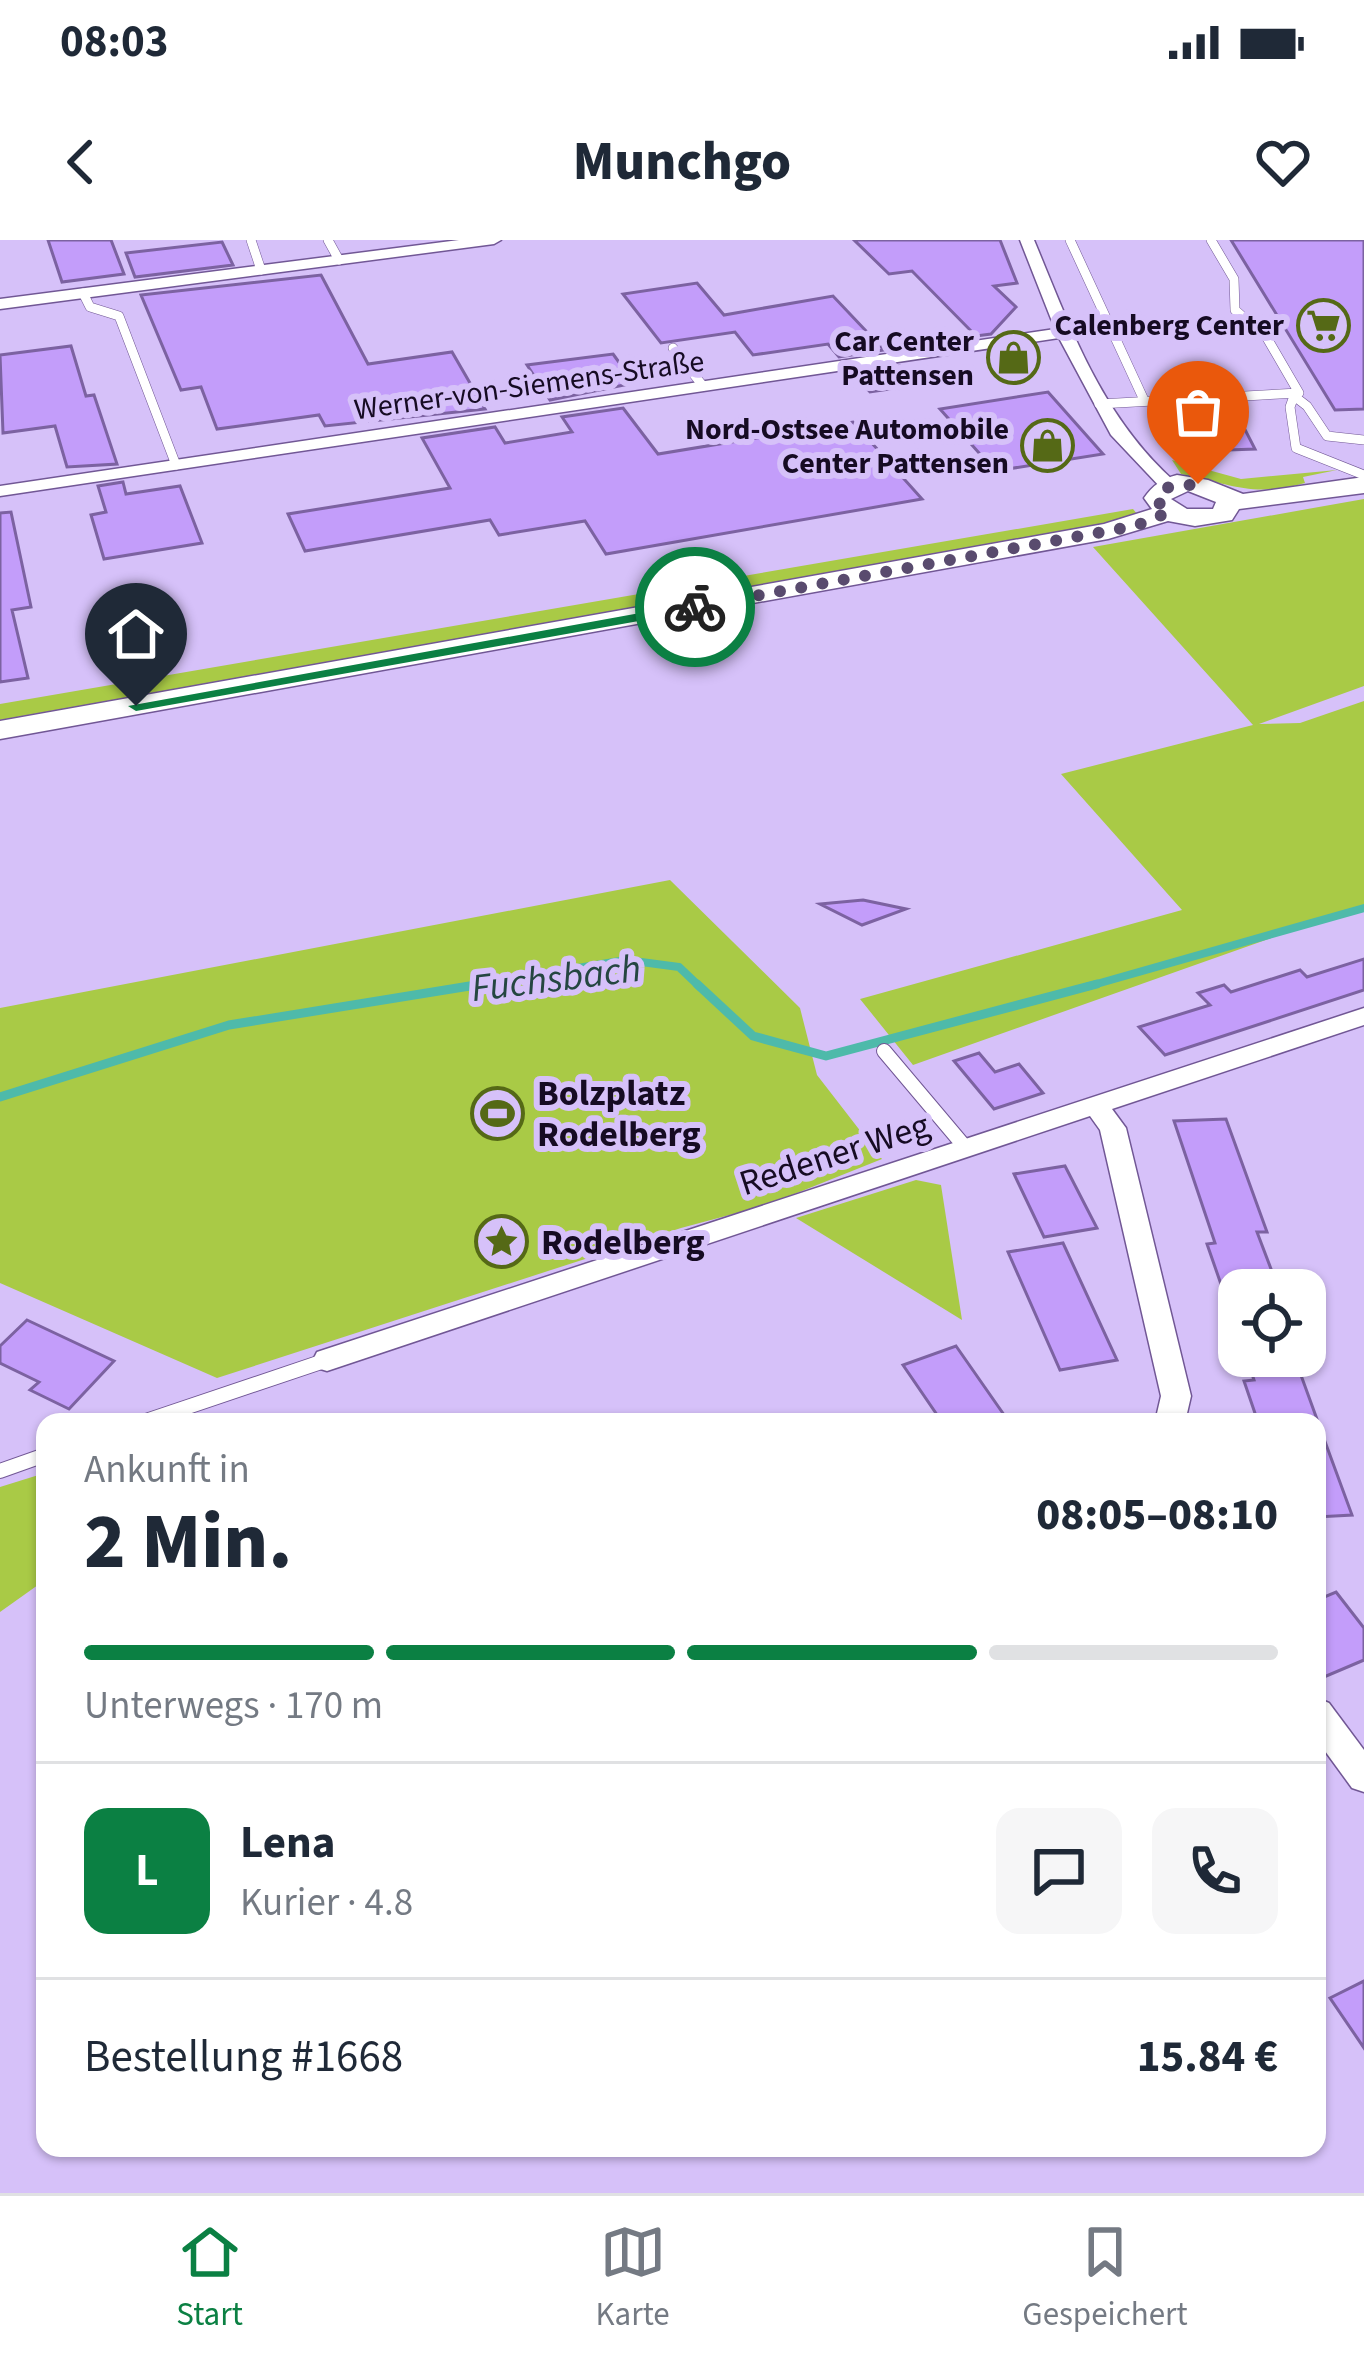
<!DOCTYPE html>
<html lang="de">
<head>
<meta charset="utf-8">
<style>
	body { margin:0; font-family:"Source Sans 3",sans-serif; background:#f6f6f7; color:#1f2937; height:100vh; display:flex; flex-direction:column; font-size:45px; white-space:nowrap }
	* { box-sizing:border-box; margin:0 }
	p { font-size:39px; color:#747a83 }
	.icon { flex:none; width:66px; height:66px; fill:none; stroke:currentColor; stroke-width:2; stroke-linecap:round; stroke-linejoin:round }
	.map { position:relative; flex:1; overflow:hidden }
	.details { position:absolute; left:36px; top:1173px; width:1290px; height:744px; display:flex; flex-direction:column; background:#fff; border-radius:24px; box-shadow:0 3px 9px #0004 }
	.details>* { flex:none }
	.fabs { position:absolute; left:1218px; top:1029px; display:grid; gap:24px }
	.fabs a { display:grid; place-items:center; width:108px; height:108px; border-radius:24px; background:#fff; box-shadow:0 3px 9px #0004; font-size:60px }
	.pin { position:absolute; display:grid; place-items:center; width:102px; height:102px; color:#fff; margin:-123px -51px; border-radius:50% 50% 50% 0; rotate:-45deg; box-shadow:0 0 12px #0007 }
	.pin .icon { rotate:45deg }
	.courier { position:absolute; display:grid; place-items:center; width:120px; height:120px; margin:-60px; border:9px solid #0b8043; border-radius:50%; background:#fff; color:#222; box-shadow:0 3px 15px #0007 }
	.head em { font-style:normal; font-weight:800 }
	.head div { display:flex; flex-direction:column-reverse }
	.head { display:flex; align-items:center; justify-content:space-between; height:204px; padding:0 48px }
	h1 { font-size:78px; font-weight:800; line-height:90px }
	.bar { display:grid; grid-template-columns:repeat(4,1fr); gap:18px 12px; align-content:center; height:144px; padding:0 48px }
	.bar i { height:15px; border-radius:9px; background:#e0e1e3 }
	.bar .active { background:#0b8043 }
	.bar p { grid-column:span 4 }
	.line { display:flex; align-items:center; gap:30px; padding:0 48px; border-top:3px solid #e0e1e3 }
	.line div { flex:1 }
	.round { display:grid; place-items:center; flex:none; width:126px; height:126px; border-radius:24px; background:#f6f6f7 }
	.status { display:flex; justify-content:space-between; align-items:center; height:84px; padding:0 60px; background:#fff; direction:ltr }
	.status svg { height:33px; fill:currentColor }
	header { display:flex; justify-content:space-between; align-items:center; height:156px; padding:0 48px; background:#fff; font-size:54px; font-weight:800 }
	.tabs { display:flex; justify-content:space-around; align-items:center; height:168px; border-top:3px solid #e0e1e3; background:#fff; font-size:33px; color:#747a83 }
	.tabs a { display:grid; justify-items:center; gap:6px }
	.tabs .active { color:#0b8043 }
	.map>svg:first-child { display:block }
	.green { fill:#a9ca46 }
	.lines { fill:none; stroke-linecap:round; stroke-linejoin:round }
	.stream-far1 { stroke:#4ebaaa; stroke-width:8 }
	.stream { stroke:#4ebaaa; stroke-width:9 }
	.building { fill:#c39dfa; stroke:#7c62a1; stroke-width:3 }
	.lane-far1-casing { stroke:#715795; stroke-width:10 }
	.lane-casing { stroke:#715795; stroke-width:16 }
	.street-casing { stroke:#715795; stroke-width:3 }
	.secondary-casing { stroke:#715795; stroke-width:3 }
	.lane-far1 { stroke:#fff; stroke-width:9 }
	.lane { stroke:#fff; stroke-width:14 }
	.street { fill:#fff; fill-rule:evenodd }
	.secondary { fill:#fff; fill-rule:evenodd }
	.route { fill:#0b8043 }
	.done { stroke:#594b6e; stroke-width:12; stroke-dasharray:0 21.6 }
	.labels { text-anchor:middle; stroke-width:12; stroke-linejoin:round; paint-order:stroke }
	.far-poi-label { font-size:30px; font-weight:bold; fill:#160b23; stroke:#d6c1f9; text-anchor:end }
	.far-street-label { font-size:30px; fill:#160b23; stroke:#d6c1f9 }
	.poi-label { font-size:36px; font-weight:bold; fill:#160b23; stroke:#d6c1f9; text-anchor:start }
	.street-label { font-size:36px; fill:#160b23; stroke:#d6c1f9 }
	.water-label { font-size:39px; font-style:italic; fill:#254641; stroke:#d6c1f9 }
</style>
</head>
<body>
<div class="status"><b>08:03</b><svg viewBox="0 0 49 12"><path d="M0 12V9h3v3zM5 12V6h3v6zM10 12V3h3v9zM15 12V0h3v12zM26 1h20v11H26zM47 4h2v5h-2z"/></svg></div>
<header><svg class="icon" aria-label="back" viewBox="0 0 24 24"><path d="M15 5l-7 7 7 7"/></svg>Munchgo<svg class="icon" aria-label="heart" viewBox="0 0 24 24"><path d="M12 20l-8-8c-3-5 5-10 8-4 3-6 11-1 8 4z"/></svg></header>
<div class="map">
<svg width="1364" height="1953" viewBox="0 0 1364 1953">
	<rect width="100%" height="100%" fill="#d6c1f9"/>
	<g class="green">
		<path d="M1172 220 1241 239 1337 230 1303 237 1305 243C1253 258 1231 244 1181 234Z"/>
		<path d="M1364 259V446L1259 484 1300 483 1364 461V665L913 825 860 759 1182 670 1061 534 1253 485 1093 307Z"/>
		<path d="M1133 269 1137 274 1123 280 1025 298 0 480V464Z"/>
		<path d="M670 640 800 768 817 835 882 919 767 965 681 988 217 1138 0 1043V768Z"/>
		<path d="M916 940 941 945 962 1080 796 978Z"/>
		<path d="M45 1233V1340L0 1372V1247Z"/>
	</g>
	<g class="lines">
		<g class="stream-far1">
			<path d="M464 747 626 720 679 727 700 747"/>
			<path d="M1086 747 1364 668"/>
		</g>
		<g class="stream">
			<path d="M697 744 753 796 826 816 1097 744"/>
			<path d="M0 857 229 785 482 744"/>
		</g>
	</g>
	<g class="building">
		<path d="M48 0H111L124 34 62 42Z"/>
		<path d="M854 0H1000L1017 43 994 46 1016 67 991 94 976 96 912 31 889 34Z"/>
		<path d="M1231 0H1364V169L1335 170Z"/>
		<path d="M222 2 233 25 135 37 126 13Z"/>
		<path d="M321 35 368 124 452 112 485 169 325 186 319 175 217 189 201 147 181 150 141 55Z"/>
		<path d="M697 43 724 75 833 56 884 110 839 117 828 104 753 115 735 92 661 103 623 54Z"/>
		<path d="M71 106 86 156 94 155 117 224 67 227 55 186 3 193 0 115Z"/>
		<path d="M613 114 634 143 550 160 527 125Z"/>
		<path d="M900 126 917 145 870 152 853 133Z"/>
		<path d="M1048 152 1103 214 995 231 940 169Z"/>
		<path d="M623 168 658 214 853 182 922 259 606 314 585 281 499 295 490 280 305 311 288 274 450 248 422 198 495 187 505 203 572 192 562 177Z"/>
		<path d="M1238 176 1255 209 1228 210 1210 177Z"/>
		<path d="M123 242 126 254 180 246 202 303 104 319 91 275 106 272 98 246Z"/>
		<path d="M11 272 31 367 12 370 28 438 0 442V273Z"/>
		<path d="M863 660 906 669 862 685 820 664Z"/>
		<path d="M1364 719V750L1165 815 1139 787 1210 765 1198 753 1224 745 1231 752 1300 730 1307 737Z"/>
		<path d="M979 813 995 832 1019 824 1043 853 994 869 954 821Z"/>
		<path d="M1226 879 1267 992H1257L1279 1050H1223L1207 1004 1215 1003 1174 881Z"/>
		<path d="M1065 926 1097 988 1044 997 1014 934Z"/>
		<path d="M1063 1003 1117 1120 1060 1130 1008 1012Z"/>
		<path d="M27 1080 114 1121 69 1169 30 1150 39 1142 0 1123V1106Z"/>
		<path d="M956 1106 1009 1182H942L903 1125Z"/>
		<path d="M1246 1116H1294L1318 1182H1258L1244 1141 1254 1140Z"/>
		<path d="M1317 1188H1320L1352 1275 1317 1277Z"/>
		<path d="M1336 1352 1364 1388V1420L1317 1440V1360Z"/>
		<path d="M1364 1741V1808L1330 1758Z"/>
	</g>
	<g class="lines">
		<defs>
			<g id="lane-far1">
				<path d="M251 0 261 30"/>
				<path d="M328 0 339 20"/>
				<path d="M1070 0 1144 160"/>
				<path d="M83 53 90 67 119 76 176 225"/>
				<path d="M673 108 703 146"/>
				<path d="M1099 164 1299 153 1267 98 1235 70 1234 39 1211 0"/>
				<path d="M1364 200 1327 196 1307 166 1294 156 1290 167 1296 208 1364 235"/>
			</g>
			<g id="lane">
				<path d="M884 811 965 907"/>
				<path d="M143 1182 327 1120"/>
				<path d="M0 1231 45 1215"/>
			</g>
			<g id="street">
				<path d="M459 0H501L494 4 0 69V59Z"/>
				<path d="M1020 0H1034C1071 89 1101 176 1175 242V250H1163L1111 195 1059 98 0 256V246L1055 89Z"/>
				<path d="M1364 768V785L1112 869 1126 888 1191 1156 1185 1182H1155L1161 1156 1100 890 1090 876 327 1131 317 1128 313 1120 317 1112Z"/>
				<path d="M1317 1458 1329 1463 1364 1510V1552L1352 1548 1317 1500Z"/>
			</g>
			<path id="secondary" d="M1177 235 1208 240 1243 254 1364 237V253L1239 269 1232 280 1195 286 1168 281 1108 299 0 499V481L1104 284 1152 269 1144 258C1153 245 1162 239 1177 235ZM1188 251 1216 262 1213 269H1187L1171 259Z"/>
		</defs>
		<use href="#lane-far1" class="lane-far1-casing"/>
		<use href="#lane" class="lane-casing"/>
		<use href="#street" class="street-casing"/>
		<use href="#secondary" class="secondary-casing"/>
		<use href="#lane-far1" class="lane-far1"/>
		<use href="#lane" class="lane"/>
		<use href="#street" class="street"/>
		<use href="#secondary" class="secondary"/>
	</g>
	<path class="route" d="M695 363 700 370 136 471 128 466Z"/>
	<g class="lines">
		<path class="done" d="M695 367 1135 286 1169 272 1158 262 1164 248 1198 244"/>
	</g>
	<defs>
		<symbol id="supermarket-ring" viewBox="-11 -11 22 22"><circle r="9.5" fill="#d6c1f9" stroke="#556916" stroke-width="1.5"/><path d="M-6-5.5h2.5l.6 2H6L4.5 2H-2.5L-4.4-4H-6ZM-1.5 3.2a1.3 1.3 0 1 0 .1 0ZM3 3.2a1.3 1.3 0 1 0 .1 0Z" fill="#556916"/></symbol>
		<symbol id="shop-ring" viewBox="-11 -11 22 22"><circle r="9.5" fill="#d6c1f9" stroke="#556916" stroke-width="1.5"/><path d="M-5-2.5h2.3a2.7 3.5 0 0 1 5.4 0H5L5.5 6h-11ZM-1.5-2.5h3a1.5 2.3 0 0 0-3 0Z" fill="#556916"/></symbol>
		<symbol id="stadium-ring" viewBox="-11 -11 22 22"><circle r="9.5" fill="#d6c1f9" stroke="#556916" stroke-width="1.5"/><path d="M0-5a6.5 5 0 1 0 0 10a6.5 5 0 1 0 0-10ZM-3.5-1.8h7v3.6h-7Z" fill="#556916"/></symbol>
		<symbol id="sight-ring" viewBox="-11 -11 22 22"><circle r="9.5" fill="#d6c1f9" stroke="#556916" stroke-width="1.5"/><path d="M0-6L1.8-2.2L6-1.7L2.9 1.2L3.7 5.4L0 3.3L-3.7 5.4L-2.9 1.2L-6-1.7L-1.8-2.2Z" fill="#556916"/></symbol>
	</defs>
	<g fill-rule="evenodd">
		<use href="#supermarket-ring" x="1294" y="56" width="59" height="59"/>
		<use href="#shop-ring" x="984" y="88" width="59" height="59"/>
		<use href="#shop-ring" x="1018" y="176" width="59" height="59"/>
		<use href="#stadium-ring" x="468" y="844" width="59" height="59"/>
		<use href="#sight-ring" x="472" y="972" width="59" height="59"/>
	</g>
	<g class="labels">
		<g class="far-poi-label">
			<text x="1284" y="95">Calenberg Center</text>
			<text x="974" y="111">Car Center<tspan x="974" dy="34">Pattensen</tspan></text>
			<text x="1009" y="199">Nord-Ostsee Automobile<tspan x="1009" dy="34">Center Pattensen</tspan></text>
		</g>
		<g class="far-street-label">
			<text transform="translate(529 145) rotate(-8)" y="10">Werner-von-Siemens-Straße</text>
		</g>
		<g class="poi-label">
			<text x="537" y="865">Bolzplatz<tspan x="537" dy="41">Rodelberg</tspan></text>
			<text x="541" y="1014">Rodelberg</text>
		</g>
		<g class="street-label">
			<text transform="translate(834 913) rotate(-18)" y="13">Redener Weg</text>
		</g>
		<g class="water-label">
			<text transform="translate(556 737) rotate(-7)" y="14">Fuchsbach</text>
		</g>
	</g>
</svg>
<div class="fabs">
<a><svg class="icon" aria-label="locate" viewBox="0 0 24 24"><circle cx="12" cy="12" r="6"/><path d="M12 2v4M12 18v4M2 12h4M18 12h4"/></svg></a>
</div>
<div class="pin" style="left:1198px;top:244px;background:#ea580c"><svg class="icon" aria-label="bag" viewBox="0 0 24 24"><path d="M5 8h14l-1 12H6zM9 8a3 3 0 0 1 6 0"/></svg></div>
<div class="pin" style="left:136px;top:466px;background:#1f2937"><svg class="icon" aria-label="home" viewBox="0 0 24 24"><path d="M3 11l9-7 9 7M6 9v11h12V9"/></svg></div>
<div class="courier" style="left:695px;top:367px"><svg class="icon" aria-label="bike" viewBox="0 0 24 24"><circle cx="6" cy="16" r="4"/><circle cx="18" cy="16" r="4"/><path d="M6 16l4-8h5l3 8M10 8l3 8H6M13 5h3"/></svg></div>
<section class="details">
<div class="head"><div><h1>2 Min.</h1><p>Ankunft in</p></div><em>08:05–08:10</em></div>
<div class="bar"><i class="active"></i><i class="active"></i><i class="active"></i><i></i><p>Unterwegs · 170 m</p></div>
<div class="line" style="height:216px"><b class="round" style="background:#0b8043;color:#fff">L</b><div><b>Lena</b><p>Kurier · 4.8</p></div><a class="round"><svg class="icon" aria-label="chat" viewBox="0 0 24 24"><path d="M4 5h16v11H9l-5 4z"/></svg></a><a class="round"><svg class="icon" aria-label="phone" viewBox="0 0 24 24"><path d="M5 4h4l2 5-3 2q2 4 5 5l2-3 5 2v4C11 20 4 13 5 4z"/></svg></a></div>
<div class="line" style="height:156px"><div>Bestellung #1668</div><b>15.84 €</b></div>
</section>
</div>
<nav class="tabs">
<a class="active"><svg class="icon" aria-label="home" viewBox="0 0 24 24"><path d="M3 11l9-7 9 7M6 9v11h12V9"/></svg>Start</a>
<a><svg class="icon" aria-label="map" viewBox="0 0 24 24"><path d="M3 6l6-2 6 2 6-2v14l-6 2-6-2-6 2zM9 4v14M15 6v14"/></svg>Karte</a>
<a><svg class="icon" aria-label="saved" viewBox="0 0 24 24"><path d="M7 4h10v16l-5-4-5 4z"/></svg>Gespeichert</a>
</nav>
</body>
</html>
